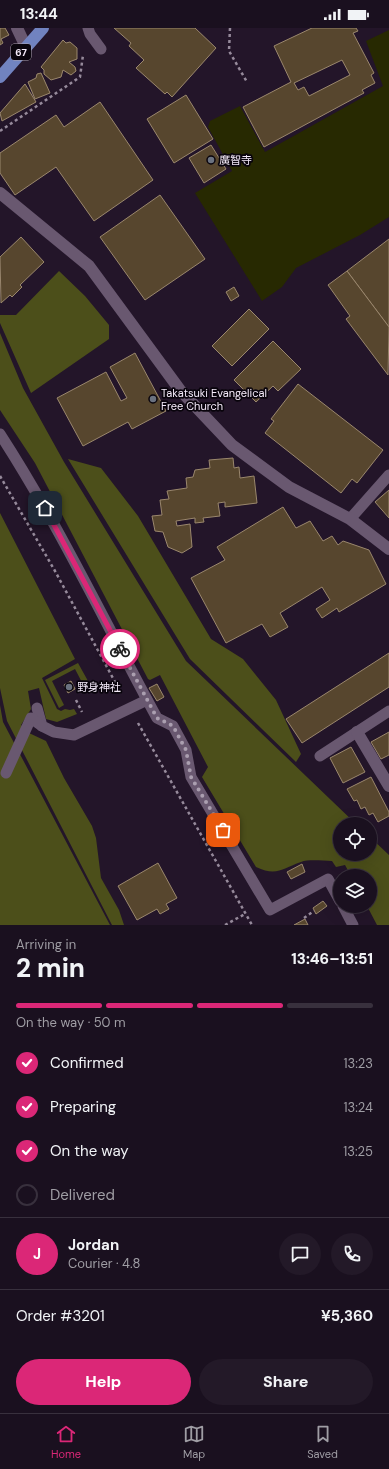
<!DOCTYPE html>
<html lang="en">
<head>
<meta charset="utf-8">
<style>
	body { margin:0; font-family:"DM Sans","Noto Sans JP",sans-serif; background:#231928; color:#f1f3f6; height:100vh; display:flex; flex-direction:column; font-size:15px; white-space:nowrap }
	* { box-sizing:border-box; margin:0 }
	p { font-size:13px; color:#9f9da4 }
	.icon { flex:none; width:22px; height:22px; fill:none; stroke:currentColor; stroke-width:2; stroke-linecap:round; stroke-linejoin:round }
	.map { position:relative; height:897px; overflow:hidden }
	.sheet { display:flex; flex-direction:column; background:#1a101f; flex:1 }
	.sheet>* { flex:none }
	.fabs { position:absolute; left:333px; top:789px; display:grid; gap:8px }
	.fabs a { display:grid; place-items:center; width:44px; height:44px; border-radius:50%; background:#1a101f; box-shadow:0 4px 16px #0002,0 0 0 1px #38303d; font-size:20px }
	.pin { position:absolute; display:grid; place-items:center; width:34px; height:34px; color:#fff; margin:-17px; border-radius:8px; box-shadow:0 2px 6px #0006 }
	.courier { position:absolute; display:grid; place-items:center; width:40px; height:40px; margin:-20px; border:3px solid #db2777; border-radius:50%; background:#fff; color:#222; box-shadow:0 1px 5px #0007 }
	.overview em { font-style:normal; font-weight:800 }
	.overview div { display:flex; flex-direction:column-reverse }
	.overview { display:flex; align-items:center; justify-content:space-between; height:68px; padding:0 16px }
	h1 { font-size:26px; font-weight:800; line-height:30px }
	.bar { display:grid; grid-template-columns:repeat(4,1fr); gap:6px 4px; align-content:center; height:48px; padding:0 16px }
	.bar i { height:5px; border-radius:3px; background:#38303d }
	.bar .current { background:#db2777 }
	.bar p { grid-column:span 4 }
	.line { display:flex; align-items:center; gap:10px; padding:0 16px; border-top:1px solid #38303d }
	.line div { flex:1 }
	.round { display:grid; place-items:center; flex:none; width:42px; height:42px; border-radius:21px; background:#231928 }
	ol { padding:0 16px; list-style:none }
	li { display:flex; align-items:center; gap:12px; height:44px }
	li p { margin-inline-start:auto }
	li .icon { padding:4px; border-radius:50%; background:#db2777; color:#fff; stroke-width:4 }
	li:last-child { color:#9f9da4 }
	li i { width:22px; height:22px; border:2px solid #38303d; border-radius:50% }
	.action { display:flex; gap:8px; margin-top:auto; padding:8px 16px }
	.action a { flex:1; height:46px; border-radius:24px; background:#db2777; color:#fff; font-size:16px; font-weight:800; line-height:46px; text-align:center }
	.action a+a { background:#231928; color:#f1f3f6 }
	.status { display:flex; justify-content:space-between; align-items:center; height:28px; padding:0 20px; background:#1a101f; direction:ltr }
	.status svg { height:11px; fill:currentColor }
	.tab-bar { display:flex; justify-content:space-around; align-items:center; height:56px; border-top:1px solid #38303d; background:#1a101f; font-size:11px; color:#9f9da4 }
	.tab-bar a { display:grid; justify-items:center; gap:2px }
	.tab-bar .current { color:#db2777 }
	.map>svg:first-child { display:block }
	.green { fill:#272901 }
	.forest { fill:#4c4f1a }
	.building { fill:#57462e; stroke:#9a876d; fill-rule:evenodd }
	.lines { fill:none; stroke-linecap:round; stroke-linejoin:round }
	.path { stroke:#968a9b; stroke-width:2.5; stroke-dasharray:3 3; stroke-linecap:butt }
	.service { stroke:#695870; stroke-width:11 }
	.minor { stroke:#695870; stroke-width:12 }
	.primary { stroke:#7183c0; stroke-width:12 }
	.done { stroke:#ab9fb0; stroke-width:4; stroke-dasharray:0 7.2 }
	.route { stroke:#db2777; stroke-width:5 }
	.worship-dot { fill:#6b7280; stroke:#09040c; stroke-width:1.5 }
	.labels { text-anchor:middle; stroke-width:3.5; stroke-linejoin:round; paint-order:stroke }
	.shield { fill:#09040c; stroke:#aea5b2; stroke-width:1 }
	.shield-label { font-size:10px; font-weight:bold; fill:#f4eaf9 }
	.poi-label { font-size:11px; fill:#f4eaf9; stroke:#09040c; text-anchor:start }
</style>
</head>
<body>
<div class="status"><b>13:44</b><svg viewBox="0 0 49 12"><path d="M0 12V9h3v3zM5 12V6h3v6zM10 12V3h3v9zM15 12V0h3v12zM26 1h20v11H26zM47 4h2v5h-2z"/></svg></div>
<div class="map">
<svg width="389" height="897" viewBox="0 0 389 897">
	<rect width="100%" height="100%" fill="#231529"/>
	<path class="green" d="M389 2V189L360 207 296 240 282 259 262 273 195 165 232 143 208 99 210 93 240 78 265 124 383 58 366 13Z"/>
	<g class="forest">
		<path d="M59 243 85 268 109 297V311L31 365 0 295V287H16Z"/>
		<path d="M0 305 23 360 64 434 186 633 356 796H340V826H370V809L389 827V897H377L367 878H370V848H351L345 837 336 839 332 833C323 833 309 831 301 834 283 840 277 849 256 839L202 749 208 739 160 647 150 652 148 651 35 435 0 382Z"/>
		<path d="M68 431 101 440 138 488 211 611 243 631 276 672 301 726 296 734 190 631Z"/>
		<path d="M0 485 75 631 42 650 57 681 61 683 65 681 70 682 74 681 77 686 57 694 46 691 39 660 28 663 31 681 21 697 29 705 46 713 64 750 92 798 96 810 101 850 119 882 124 897H112L7 693 0 660Z"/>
		<path d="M78 635 93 662 87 664 75 641 52 653 64 677 59 680 45 652Z"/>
		<path d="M0 677 3 694 110 897H0Z"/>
	</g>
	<g class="building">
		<path d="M0 0H5L9 7 1 11 3 15 0 17Z"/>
		<path d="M114 0H195L216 20 172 69 167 64 165 66 136 40 144 32 129 18 131 15Z"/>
		<path d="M312 0H356L358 3 353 5 374 45 371 47 375 55 362 62 364 65 264 119 243 79 291 54 274 18ZM342 32 350 47 309 68 304 59 298 62 294 55Z"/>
		<path d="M63 12 66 15 70 14 77 20V31L69 34 75 39 76 43 71 47 63 42 61 49 51 52 44 46V42L41 39Z"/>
		<path d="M41 45 50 65 35 71 28 54 36 50 37 46Z"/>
		<path d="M25 56 36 74 2 93 0 85Z"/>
		<path d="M186 67 213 111 174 135 147 91Z"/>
		<path d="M100 74 153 152 94 193 56 139 15 167 0 145V125L56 87 64 99Z"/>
		<path d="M211 117 226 141 204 155 189 130Z"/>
		<path d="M160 167 205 231 145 272 100 209Z"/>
		<path d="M21 209 44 234 20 257 22 259 12 269 10 267 1 275 0 229Z"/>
		<path d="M389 211V299L347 243Z"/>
		<path d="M347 243 389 299 388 347 346 291 350 288 328 257Z"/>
		<path d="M234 259 239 268 231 273 226 264Z"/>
		<path d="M249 281 269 301 232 338 212 318Z"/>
		<path d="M273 313 301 341 278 363 273 358 256 374 234 352Z"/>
		<path d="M135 325 166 383 132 401 128 394 83 418 57 370 106 344 121 373 127 370 110 339Z"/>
		<path d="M298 356 383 422 357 455 352 451 341 465 265 405 274 393 271 391Z"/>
		<path d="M233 430 234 440 239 439 240 450 254 448 257 475 225 479V474L218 475 220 488 203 490 204 494 195 495V490L176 493 177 498 190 496 192 519 182 525 168 519 163 504 155 503 152 488 162 487 160 472 169 471 167 463 187 460 186 450 193 449 195 442 210 440 209 432Z"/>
		<path d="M389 462V490L375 474Z"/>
		<path d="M283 479 296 500 310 493 323 513 332 508 338 517 343 513 369 522 386 556 339 584 337 580 322 590 316 581 330 572 322 559 280 585 288 599 270 609 262 596 226 615 191 550 225 532 217 519Z"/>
		<path d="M389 625V659L302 715 286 691Z"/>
		<path d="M71 653 75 661 68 665 64 657Z"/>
		<path d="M157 656 164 669 157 673 149 660Z"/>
		<path d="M389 704V727L381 731 371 714Z"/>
		<path d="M351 719 365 744 343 755 330 730Z"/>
		<path d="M371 749 389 784V788L378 794 373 785 369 787 365 779 361 781 357 772 354 773 347 761Z"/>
		<path d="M158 835 177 870 166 876 169 881 160 886 157 881 137 892 118 858Z"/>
		<path d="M302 836 305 844 291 851 287 844Z"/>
		<path d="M323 873 327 878 316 886 313 880Z"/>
		<path d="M305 891 308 897H294Z"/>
	</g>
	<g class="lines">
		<g class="path">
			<path d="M230 0 229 23 247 54"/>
			<path d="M0 103 80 49 83 27"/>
			<path d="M0 448 55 543 121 665"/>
			<path d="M76 672 82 684"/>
			<path d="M138 695 252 897"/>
			<path d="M304 890 314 883"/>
			<path d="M225 897 245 886"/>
		</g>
		<g class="service">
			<path d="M88 0 90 6 101 21"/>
			<path d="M0 406C59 497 105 595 157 690L173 698 186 722 191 749 270 882 328 851 340 873"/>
			<path d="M350 491 389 447"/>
			<path d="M37 680 42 698 54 704 74 707 147 672"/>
			<path d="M320 728 389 683"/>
			<path d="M6 745 31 690 42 698"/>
			<path d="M343 878 353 897"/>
		</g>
		<g class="minor">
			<path d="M17 0 26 19"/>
			<path d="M0 165 89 238 180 362 232 417 289 459 350 491 389 521"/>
			<path d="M357 704 389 758"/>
		</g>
		<path class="primary" d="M0 49 43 0"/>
	</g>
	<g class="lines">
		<path class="done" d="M120 621 157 690 173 698 186 722 191 749 223 802"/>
		<path class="route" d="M45 480 120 621"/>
	</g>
	<g class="worship-dot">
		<circle cx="211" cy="132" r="4"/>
		<circle cx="153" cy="371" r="4"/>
		<circle cx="69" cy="659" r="4"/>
	</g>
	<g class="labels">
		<rect class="shield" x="11" y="16" width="20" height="16" rx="3"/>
		<g class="shield-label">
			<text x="21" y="28">67</text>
		</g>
		<g class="poi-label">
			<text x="219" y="136">廣智寺</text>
			<text x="161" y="369">Takatsuki Evangelical<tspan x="161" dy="13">Free Church</tspan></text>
			<text x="77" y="663">野身神社</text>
		</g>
	</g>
</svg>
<div class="fabs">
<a><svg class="icon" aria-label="locate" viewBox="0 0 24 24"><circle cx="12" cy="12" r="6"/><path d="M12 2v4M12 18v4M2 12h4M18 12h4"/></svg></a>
<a><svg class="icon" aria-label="layers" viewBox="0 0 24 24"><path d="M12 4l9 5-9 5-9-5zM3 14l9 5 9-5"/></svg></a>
</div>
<div class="pin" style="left:223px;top:802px;background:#ea580c"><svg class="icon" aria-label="bag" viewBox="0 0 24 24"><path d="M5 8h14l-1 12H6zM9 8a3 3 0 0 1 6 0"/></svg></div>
<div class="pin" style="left:45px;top:480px;background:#1f2937"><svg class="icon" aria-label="home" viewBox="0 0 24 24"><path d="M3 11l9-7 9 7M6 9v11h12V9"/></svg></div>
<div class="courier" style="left:120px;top:621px"><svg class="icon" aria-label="bike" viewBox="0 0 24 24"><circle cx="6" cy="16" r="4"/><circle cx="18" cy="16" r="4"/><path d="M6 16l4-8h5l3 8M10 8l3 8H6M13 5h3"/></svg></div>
</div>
<section class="sheet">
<div class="overview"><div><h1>2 min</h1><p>Arriving in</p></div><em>13:46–13:51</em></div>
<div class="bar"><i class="current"></i><i class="current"></i><i class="current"></i><i></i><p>On the way · 50 m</p></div>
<ol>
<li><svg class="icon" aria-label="check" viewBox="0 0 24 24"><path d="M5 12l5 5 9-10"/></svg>Confirmed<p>13:23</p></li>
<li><svg class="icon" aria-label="check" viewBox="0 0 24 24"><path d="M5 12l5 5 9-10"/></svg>Preparing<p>13:24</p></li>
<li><svg class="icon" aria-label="check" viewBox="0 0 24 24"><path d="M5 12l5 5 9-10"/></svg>On the way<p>13:25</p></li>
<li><i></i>Delivered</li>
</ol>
<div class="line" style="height:72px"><b class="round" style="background:#db2777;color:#fff">J</b><div><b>Jordan</b><p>Courier · 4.8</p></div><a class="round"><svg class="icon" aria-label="chat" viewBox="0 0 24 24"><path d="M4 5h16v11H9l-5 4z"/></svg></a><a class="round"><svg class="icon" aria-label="phone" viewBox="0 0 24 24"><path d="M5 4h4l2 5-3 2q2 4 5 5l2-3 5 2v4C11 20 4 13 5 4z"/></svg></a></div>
<div class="line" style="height:52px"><div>Order #3201</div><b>¥5,360</b></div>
<div class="action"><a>Help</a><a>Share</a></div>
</section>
<nav class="tab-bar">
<a class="current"><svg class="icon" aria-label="home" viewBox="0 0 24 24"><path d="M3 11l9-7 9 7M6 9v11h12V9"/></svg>Home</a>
<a><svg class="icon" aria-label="map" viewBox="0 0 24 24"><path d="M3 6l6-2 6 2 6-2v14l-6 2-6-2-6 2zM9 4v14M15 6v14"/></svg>Map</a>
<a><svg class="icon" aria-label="saved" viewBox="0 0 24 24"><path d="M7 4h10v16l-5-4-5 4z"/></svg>Saved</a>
</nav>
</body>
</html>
